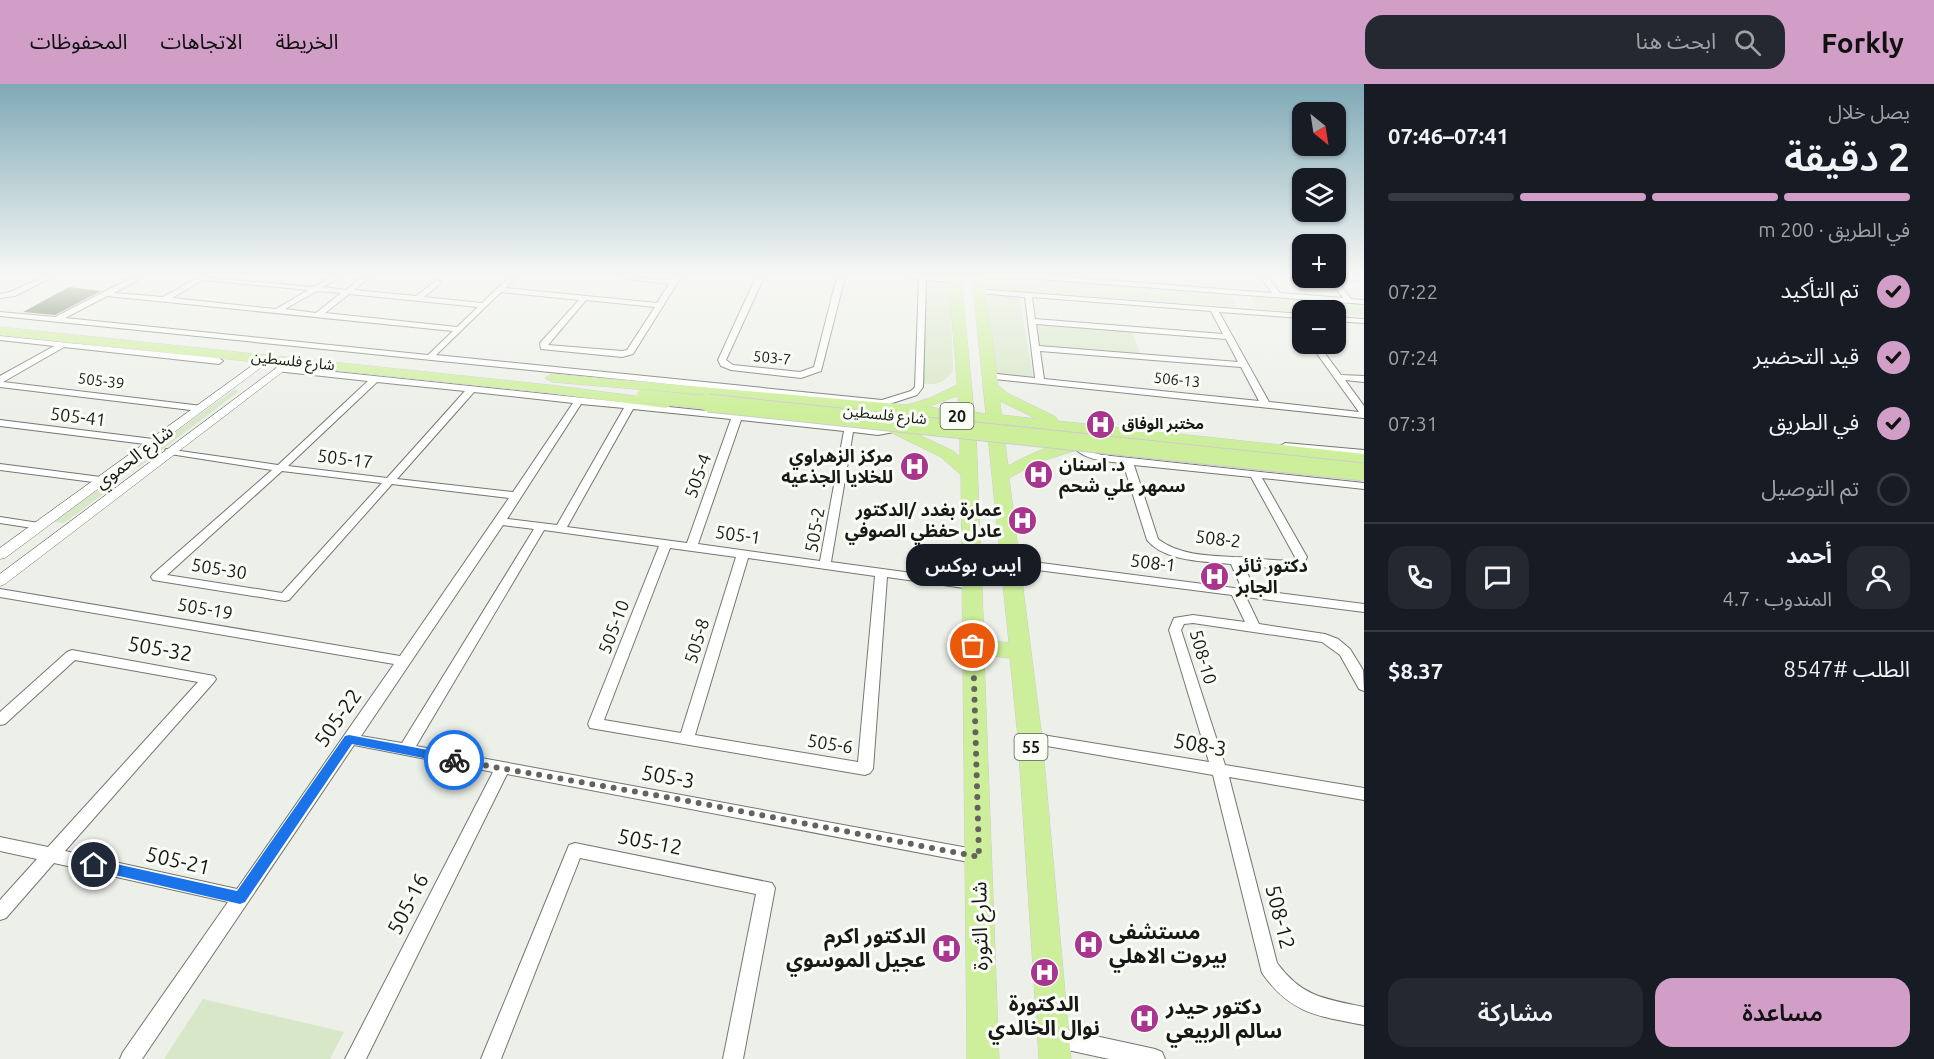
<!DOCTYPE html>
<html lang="ar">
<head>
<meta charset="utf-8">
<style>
	body { margin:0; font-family:Ubuntu,"Noto Sans Arabic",sans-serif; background:#242831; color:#f1f3f6; direction:rtl; height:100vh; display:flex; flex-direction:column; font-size:22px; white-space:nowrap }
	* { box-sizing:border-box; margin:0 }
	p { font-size:20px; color:#9ea1a6 }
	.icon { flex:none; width:33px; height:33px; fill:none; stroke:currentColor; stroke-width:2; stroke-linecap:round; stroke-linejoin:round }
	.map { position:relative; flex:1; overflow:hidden; direction:ltr }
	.sheet { display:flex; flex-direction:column; background:#171b24; width:570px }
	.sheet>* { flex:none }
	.needle { width:39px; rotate:150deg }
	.controls { position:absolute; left:1292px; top:18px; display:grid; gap:12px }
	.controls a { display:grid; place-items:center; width:54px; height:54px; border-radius:12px; background:#171b24; box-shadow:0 2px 4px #0004; font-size:30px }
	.pin { position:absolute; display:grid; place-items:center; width:51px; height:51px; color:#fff; margin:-26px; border:3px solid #fff; border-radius:50%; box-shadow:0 2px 6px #0007 }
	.courier { position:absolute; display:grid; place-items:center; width:60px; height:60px; margin:-30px; border:4px solid #1a73e8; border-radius:50%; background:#fff; color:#222; box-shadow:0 2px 8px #0007 }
	.bubble { position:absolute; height:42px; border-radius:18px; background:#171b24; box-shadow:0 2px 4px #0004; font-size:20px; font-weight:600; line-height:42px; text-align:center; direction:rtl }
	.summary em { font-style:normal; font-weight:600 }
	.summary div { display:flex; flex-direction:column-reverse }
	.summary { display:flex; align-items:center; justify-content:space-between; height:102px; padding:0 24px }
	h1 { font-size:39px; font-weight:600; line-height:45px }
	.bar { display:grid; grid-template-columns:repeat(4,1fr); gap:9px 6px; align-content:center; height:72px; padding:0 24px }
	.bar i { height:8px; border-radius:4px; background:#363941 }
	.bar .selected { background:#d19ec7 }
	.bar p { grid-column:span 4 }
	.line { display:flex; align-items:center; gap:15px; padding:0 24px; border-top:2px solid #363941 }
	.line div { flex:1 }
	.round { display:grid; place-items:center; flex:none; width:63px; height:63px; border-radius:18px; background:#242831 }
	ol { padding:0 24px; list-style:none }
	li { display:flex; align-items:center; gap:18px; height:66px }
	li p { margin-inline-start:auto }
	li .icon { padding:6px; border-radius:50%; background:#d19ec7; color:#111; stroke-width:4 }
	li:last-child { color:#9ea1a6 }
	li i { width:33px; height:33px; border:3px solid #363941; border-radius:50% }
	.cta { display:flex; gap:12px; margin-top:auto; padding:12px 24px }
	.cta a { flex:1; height:69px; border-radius:18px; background:#d19ec7; color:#111; font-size:24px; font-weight:600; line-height:69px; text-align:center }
	.cta a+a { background:#242831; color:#f1f3f6 }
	header { display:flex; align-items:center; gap:36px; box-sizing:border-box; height:84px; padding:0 30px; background:#d19ec7; color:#111 }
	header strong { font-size:28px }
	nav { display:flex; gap:33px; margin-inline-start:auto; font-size:21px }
	.search { width:420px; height:54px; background:#242831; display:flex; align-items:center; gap:15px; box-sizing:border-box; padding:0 21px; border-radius:18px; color:#9ea1a6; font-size:22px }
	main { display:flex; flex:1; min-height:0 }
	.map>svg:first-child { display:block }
	.green { fill:#d8e7c7 }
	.building { fill:#4f6237 }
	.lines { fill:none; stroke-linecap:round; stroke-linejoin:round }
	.minor-casing { stroke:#747771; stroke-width:2 }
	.tertiary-casing { stroke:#747771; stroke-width:1 }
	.primary-casing { stroke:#ccc; stroke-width:1 }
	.minor { fill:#fff; fill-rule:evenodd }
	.tertiary { fill:#fff; fill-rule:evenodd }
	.primary { fill:#cdef9b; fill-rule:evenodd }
	.primary-bridge-far1-casing { stroke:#ccc; stroke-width:14; stroke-linecap:butt }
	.primary-bridge-casing { stroke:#ccc; stroke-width:19; stroke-linecap:butt }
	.primary-bridge-far1 { stroke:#cdef9b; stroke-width:13 }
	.primary-bridge { stroke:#cdef9b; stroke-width:17 }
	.route { fill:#1a73e8 }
	.done { stroke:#636460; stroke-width:6; stroke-dasharray:0 10.8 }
	.labels { text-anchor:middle; stroke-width:6; stroke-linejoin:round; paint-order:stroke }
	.far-street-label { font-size:15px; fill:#181917; stroke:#fafdf6 }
	.far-poi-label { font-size:15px; font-weight:bold; fill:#181917; stroke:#fafdf6; text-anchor:start }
	.shield { fill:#fafdf6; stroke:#5c5d5a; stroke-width:1.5 }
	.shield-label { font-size:16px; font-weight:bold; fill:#181917 }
	.street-label { font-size:18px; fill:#181917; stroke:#fafdf6 }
	.poi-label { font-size:18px; font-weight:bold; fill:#181917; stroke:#fafdf6; text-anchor:end }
	.near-street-label { font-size:21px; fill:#181917; stroke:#fafdf6 }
	.near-poi-label { font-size:21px; font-weight:bold; fill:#181917; stroke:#fafdf6; text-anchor:start }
</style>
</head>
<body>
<header>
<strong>Forkly</strong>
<div class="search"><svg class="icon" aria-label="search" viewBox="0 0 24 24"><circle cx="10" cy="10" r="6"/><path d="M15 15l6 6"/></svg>ابحث هنا</div>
<nav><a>الخريطة</a><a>الاتجاهات</a><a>المحفوظات</a></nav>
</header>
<main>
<section class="sheet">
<div class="summary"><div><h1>2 دقيقة</h1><p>يصل خلال</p></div><em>07:41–07:46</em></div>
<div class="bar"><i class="selected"></i><i class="selected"></i><i class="selected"></i><i></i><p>في الطريق · 200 m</p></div>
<ol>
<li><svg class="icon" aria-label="check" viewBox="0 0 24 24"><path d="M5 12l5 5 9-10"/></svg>تم التأكيد<p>07:22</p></li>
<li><svg class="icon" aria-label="check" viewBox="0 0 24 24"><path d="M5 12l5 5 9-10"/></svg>قيد التحضير<p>07:24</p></li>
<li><svg class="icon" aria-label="check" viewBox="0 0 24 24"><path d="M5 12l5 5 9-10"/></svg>في الطريق<p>07:31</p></li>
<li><i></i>تم التوصيل</li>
</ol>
<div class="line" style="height:108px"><a class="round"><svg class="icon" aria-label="person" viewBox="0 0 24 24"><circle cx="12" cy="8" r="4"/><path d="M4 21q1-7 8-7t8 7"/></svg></a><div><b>أحمد</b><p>المندوب · 4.7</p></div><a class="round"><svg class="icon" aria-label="chat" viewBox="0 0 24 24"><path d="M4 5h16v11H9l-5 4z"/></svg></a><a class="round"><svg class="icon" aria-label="phone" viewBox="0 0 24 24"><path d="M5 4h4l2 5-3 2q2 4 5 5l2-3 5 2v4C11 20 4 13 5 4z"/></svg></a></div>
<div class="line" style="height:78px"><div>الطلب #8547</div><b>$8.37</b></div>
<div class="cta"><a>مساعدة</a><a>مشاركة</a></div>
</section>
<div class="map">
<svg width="1364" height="975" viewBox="0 0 1364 975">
	<rect width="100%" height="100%" fill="#edf0e9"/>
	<g class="green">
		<path d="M984 193H1013L1230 211 1238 223 987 205Z"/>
		<path d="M927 197 950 199 953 287C943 299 938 302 923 299Z"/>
		<path d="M988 210 1019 212 1033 293 996 290Z"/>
		<path d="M1250 212 1364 221V232L1335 230V226L1302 228 1257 225Z"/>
		<path d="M1032 237 1130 245 1142 273 1036 264Z"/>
		<path d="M235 305 238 308 139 383 129 382Z"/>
		<path d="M112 394 122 396 64 439 54 438Z"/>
		<path d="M203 915 344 948 330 975H164Z"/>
	</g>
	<path class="building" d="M69 203 101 207 55 231 23 228Z"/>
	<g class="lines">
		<defs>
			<g id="minor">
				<path d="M42 193H52L15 212 0 214V210L10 208Z"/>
				<path d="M133 193H143L114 209 163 213 199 193 314 203 331 193H340L323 203 346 206 362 193H370L354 206 416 212 437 196 441 198 440 200 424 213 482 219 509 193H517L505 204 657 219 669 200 627 195 623 193 672 196 673 193H681L633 270 622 273 541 265 540 259 579 216 501 208 436 271 882 316 911 307 915 303 919 196 907 193H943L959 196 955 198 926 196 923 303 917 311 883 322 0 232V228L55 233ZM203 196 308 206 276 225 172 214ZM317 207 341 209 316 229 285 225ZM349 210 478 223 457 243 325 229ZM107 212 453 247 428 271 65 234ZM586 216 655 223 627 266 622 267 548 261Z"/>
				<path d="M756 193H764L726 276 733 281 800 288 814 283 837 193H845L821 287 801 294 731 286 721 282 718 276Z"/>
				<path d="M1035 193H1067L1272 209 1260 193H1268L1280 209 1343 214 1328 194 1364 193V197L1336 195 1351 215 1364 216V220L1039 195Z"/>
				<path d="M977 205 1302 230V234L1219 228 1269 318 1359 328 1310 260H1318L1341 291 1364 292V298L1345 296 1364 322V334L985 294 984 292 988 289 1035 294 1025 213 980 209H977ZM1032 213 1211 227 1223 250 1035 235ZM1036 240 1226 255 1238 278 1039 262ZM1040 267 1241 283 1259 317 1044 295Z"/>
				<path d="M1335 233 1364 235V239L1335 237Z"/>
				<path d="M0 252 219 274 223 277 219 280 64 263 3 298 202 322 204 324 199 327 0 303V292L54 262 0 256Z"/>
				<path d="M279 282 878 345 899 343V347L878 351 853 348 831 478 971 497 977 501 971 505 887 493 873 685 870 689 865 691 590 644 588 640 659 462 544 446 416 662 979 766 985 768 987 773 985 778 979 780 507 690 366 975H345L493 688 354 661 142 975H120L123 968 228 818 54 779 6 834 0 836V816L37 775 0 767V753L48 763 198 598 75 576 5 640 0 641V628L67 568 72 566 214 592 216 595 214 598 65 767 237 805 394 580 0 513V505L400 572 509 414 392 400 289 516 285 517 153 496 151 493 153 490 272 386 170 370 165 367 166 365 278 381 368 297 276 287 275 285ZM377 298 465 307 387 394 288 382ZM474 308 573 319 513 408 397 395ZM581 320 624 324 557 441 507 435ZM633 325 731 335 687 459 567 443ZM741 336 844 347 820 477 698 460ZM282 387 382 399 282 509 167 491ZM503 441 534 445 402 659 361 652ZM670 464 736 473 681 649 604 636ZM748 474 875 492 858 678 695 651Z"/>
				<path d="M0 336 153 355 158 358 153 361 0 342Z"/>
				<path d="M1077 359 1091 368 1102 371 1364 399V405L1262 394 1307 473 1303 482C1284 486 1263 483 1244 482L1255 506 1364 520V528L1246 513 1259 540 1325 550 1338 555 1350 565 1363 586 1364 607 1359 605 1340 571 1322 558 1193 539 1184 540 1181 546 1225 681 1364 704V716L1229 693 1277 879C1302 913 1325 915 1364 923V941C1318 932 1291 930 1262 889L1213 691 1030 659 1025 658 1023 654 1025 650 1030 649 1209 678 1169 546 1174 534 1193 531 1245 538 1232 511 1006 482 1004 479 1006 476 1010 475 1242 505 1231 480C1205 477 1165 478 1147 456L1123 379C1104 377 1086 377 1072 362ZM1134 381 1251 393 1295 473 1294 476C1274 478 1254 473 1234 473 1210 472 1178 471 1158 455Z"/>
				<path d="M1285 359 1364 366V372L1281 364 1280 362Z"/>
				<path d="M0 380 101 393 106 396 101 399 0 386Z"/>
				<path d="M0 433 39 439 45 442 39 445 0 439Z"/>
				<path d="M575 759 772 799 775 804 743 975H723L756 810 580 774 501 975H481L567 766 569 761Z"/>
				<path d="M1054 943 1155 965 1162 968 1165 975H1109L1054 963 1047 960 1044 953 1047 946Z"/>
			</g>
			<g id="tertiary">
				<path d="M267 271 272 274 271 276 5 474 0 475V464Z"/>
				<path d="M290 274 295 277 294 279 5 500 0 502V490Z"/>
			</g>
			<g id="primary">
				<path d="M949 193H961L974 328 986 330 972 193H984L998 301 1007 309 1056 333 1058 337 1364 370V380L1002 340 995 345 990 343 987 339 974 337 967 342 962 340 959 336 755 315 552 298 545 294 552 290 907 321 930 314 957 301ZM958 312 959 327 928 323ZM1000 317 1037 335 1002 331Z"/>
				<path d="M0 243 550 301 666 316 673 320 666 324 550 309 0 251Z"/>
				<path d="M896 340 953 367 960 373V349L968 344 976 349 984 556 1009 559 988 352 996 347 1004 352 1008 382C1024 373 1062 354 1080 359L1082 362 1080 365 1039 378 1009 394 1042 654 1071 975H1039L1018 654 1010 574 984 571 999 975H967L961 391 941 373 890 348 888 345Z"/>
			</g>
		</defs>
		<use href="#minor" class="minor-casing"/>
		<use href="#tertiary" class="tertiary-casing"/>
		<use href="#primary" class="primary-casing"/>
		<use href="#minor" class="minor"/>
		<use href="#tertiary" class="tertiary"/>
		<use href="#primary" class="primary"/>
		<defs>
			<path id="primary-bridge-far1" d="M643 312 722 320"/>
			<path id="primary-bridge" d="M708 319 1364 388"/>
		</defs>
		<use href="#primary-bridge-far1" class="primary-bridge-far1-casing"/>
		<use href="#primary-bridge" class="primary-bridge-casing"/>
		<use href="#primary-bridge-far1" class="primary-bridge-far1"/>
		<use href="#primary-bridge" class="primary-bridge"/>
	</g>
	<linearGradient id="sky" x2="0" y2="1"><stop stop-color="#7fa9b6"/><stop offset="0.58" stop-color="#f7f8f5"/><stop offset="1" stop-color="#f7f8f5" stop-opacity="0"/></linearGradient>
	<rect width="1364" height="330" fill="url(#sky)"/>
	<path class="route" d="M349 651 454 671 460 676 454 680 352 660 245 818 240 820 89 785 87 781 89 777 94 775 237 807 345 652Z"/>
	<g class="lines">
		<path class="done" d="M454 676 683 716 979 773 973 562"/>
	</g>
	<defs>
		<symbol id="hospital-disc" viewBox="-11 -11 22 22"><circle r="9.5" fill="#a9358e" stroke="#fafdf6"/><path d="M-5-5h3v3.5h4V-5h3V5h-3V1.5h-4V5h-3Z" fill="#fff"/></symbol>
	</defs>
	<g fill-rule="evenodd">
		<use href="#hospital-disc" x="1084" y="324" width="33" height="33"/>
		<use href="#hospital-disc" x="898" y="366" width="33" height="33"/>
		<use href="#hospital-disc" x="1022" y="374" width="33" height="33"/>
		<use href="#hospital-disc" x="1006" y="420" width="33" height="33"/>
		<use href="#hospital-disc" x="1198" y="476" width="33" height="33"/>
		<use href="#hospital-disc" x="1072" y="844" width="33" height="33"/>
		<use href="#hospital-disc" x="930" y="848" width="33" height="33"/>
		<use href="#hospital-disc" x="1028" y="872" width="33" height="33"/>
		<use href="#hospital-disc" x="1128" y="918" width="33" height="33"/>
	</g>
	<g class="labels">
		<g class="far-street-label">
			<text transform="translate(772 274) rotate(6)" y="5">503-7</text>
			<text transform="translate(293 277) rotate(6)" y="5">شارع فلسطين</text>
			<text transform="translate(1177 296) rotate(6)" y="5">506-13</text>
			<text transform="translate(101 297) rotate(7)" y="5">505-39</text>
			<text transform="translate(885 331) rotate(6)" y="5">شارع فلسطين</text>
		</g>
		<g class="far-poi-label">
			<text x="1122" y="345">مختبر الوفاق</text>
		</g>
		<g class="shield">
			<rect x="940.5" y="319" width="33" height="26" rx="4.5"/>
			<rect x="1014.5" y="650" width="33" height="26" rx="4.5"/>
		</g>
		<g class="shield-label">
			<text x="957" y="338">20</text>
			<text x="1031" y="669">55</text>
		</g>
		<g class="street-label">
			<text transform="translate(78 333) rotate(7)" y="6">505-41</text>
			<text transform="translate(134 373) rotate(-37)" y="6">شارع الحموي</text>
			<text transform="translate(345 375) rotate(7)" y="6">505-17</text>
			<text transform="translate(698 392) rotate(-70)" y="6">505-4</text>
			<text transform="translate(815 446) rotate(-80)" y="6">505-2</text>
			<text transform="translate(738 451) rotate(8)" y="6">505-1</text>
			<text transform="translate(1218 455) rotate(7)" y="6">508-2</text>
			<text transform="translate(1153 479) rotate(7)" y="6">508-1</text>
			<text transform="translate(219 485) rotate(9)" y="6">505-30</text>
			<text transform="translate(205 525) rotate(10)" y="6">505-19</text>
			<text transform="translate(614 543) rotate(-69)" y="6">505-10</text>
			<text transform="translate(697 557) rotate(-73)" y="6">505-8</text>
			<text transform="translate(1203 573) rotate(74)" y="6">508-10</text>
			<text transform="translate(830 660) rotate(9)" y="6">505-6</text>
		</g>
		<g class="poi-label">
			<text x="893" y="378">مركز الزهراوي<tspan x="893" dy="21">للخلايا الجذعيه</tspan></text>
			<text x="1059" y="387" text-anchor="start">د. اسنان<tspan x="1059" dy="21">سمهر علي شحم</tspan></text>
			<text x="1002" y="432">عمارة بغدد /الدكتور<tspan x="1002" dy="21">عادل حفظي الصوفي</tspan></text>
			<text x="1236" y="488" text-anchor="start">دكتور ثائر<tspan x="1236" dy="21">الجابر</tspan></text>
		</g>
		<g class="near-street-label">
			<text transform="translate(160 565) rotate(10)" y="7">505-32</text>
			<text transform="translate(338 634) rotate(-55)" y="7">505-22</text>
			<text transform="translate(1200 661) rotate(10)" y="7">508-3</text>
			<text transform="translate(668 693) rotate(10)" y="7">505-3</text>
			<text transform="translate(650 758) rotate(11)" y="7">505-12</text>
			<text transform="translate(178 777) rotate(13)" y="7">505-21</text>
			<text transform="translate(408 820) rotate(-63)" y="7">505-16</text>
			<text transform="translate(1280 833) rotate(76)" y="7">508-12</text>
			<text transform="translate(980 842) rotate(-91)" y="7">شارع الثورة</text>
		</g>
		<g class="near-poi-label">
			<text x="1109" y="855">مستشفى<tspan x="1109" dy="24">بيروت الاهلي</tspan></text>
			<text x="926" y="859" text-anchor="end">الدكتور اكرم<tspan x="926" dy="24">عجيل الموسوي</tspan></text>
			<text x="1044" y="927" text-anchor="middle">الدكتورة<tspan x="1044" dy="24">نوال الخالدي</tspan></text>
			<text x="1166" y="930">دكتور حيدر<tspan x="1166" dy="24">سالم الربيعي</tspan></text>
		</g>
	</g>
</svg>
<div class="controls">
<a><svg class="needle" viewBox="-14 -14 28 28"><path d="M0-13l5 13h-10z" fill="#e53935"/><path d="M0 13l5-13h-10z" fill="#9ea1a6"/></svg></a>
<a><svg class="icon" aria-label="layers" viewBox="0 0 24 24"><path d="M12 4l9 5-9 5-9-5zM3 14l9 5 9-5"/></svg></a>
<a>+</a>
<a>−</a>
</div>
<div class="pin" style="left:973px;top:562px;background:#ea580c"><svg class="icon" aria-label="bag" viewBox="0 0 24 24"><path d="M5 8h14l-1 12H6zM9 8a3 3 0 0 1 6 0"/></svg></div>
<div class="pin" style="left:94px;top:781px;background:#1f2937"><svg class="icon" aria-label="home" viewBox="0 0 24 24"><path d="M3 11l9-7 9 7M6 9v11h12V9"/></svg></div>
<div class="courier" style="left:454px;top:676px"><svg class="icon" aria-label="bike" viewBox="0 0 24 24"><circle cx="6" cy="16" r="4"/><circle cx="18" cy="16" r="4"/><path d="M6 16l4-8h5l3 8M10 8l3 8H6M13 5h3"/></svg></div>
<div class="bubble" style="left:906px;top:460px;width:135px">ايس بوكس</div>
</div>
</main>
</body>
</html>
